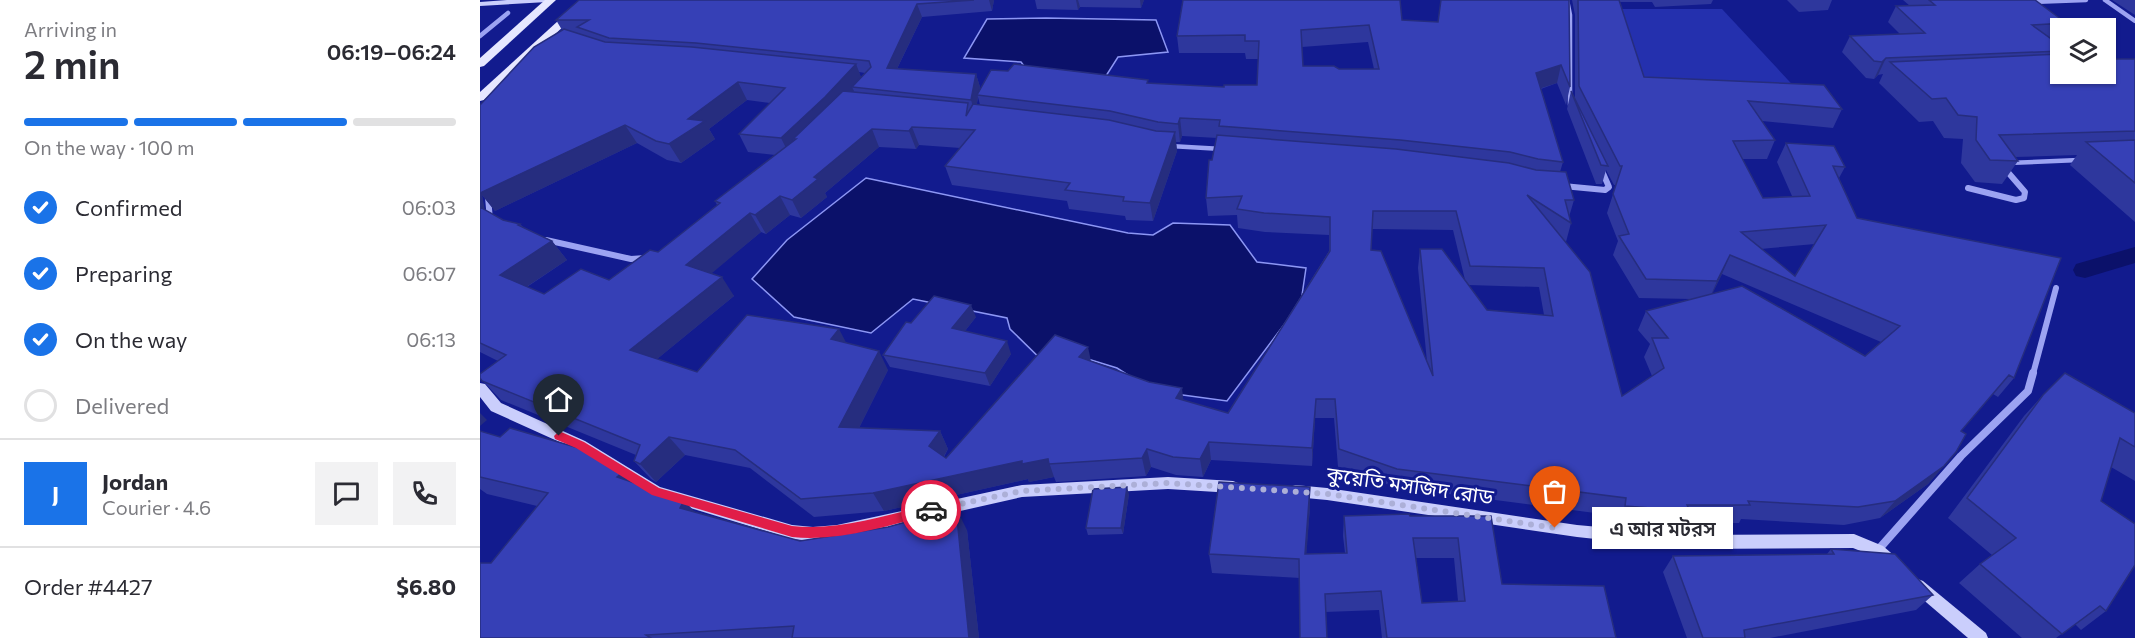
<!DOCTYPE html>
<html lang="en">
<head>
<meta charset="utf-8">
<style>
	body { margin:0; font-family:Commissioner,"Noto Sans Bengali",sans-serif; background:#f2f2f3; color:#2b2b33; height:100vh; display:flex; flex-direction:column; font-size:22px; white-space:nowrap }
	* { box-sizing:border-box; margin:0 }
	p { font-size:20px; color:#7c7c81 }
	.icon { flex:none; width:33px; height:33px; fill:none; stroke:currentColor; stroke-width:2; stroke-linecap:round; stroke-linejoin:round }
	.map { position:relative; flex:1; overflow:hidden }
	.drawer { display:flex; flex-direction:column; background:#fff; width:480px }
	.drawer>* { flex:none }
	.fabs { position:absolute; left:1570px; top:18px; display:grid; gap:12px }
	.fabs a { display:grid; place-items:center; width:66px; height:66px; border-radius:0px; background:#fff; box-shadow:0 2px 4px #0004; font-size:30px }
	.pin { position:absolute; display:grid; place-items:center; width:51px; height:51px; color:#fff; margin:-62px -26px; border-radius:50% 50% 50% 0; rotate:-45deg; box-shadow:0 0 6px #0007 }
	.pin .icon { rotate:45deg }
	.courier { position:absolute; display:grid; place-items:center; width:60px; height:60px; margin:-30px; border:4px solid #e11d48; border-radius:50%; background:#fff; color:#222; box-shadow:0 2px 8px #0007 }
	.bubble { position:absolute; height:42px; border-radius:0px; background:#fff; box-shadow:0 2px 4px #0004; font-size:20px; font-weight:600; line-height:42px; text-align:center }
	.head em { font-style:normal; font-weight:600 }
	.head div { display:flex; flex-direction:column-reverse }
	.head { display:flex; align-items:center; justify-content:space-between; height:102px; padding:0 24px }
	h1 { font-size:39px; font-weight:600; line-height:45px }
	.bar { display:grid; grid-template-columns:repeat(4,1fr); gap:9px 6px; align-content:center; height:72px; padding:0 24px }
	.bar i { height:8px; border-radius:4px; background:#e1e1e2 }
	.bar .active { background:#1a73e8 }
	.bar p { grid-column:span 4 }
	.line { display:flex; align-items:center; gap:15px; padding:0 24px; border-top:2px solid #e1e1e2 }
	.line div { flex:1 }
	.round { display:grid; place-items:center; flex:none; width:63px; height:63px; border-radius:0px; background:#f2f2f3 }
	ol { padding:0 24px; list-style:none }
	li { display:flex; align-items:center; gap:18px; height:66px }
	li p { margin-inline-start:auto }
	li .icon { padding:6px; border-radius:50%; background:#1a73e8; color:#fff; stroke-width:4 }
	li:last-child { color:#7c7c81 }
	li i { width:33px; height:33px; border:3px solid #e1e1e2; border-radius:50% }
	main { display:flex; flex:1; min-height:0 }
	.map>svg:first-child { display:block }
	.green { fill:#2430ae }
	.water { fill:#0b116a; stroke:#8d97f5; stroke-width:1.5 }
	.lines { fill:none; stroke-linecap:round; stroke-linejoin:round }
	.canal { fill:#0b116a; fill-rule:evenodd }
	.street-far2 { stroke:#9ca3f2; stroke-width:4.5 }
	.street-far1 { stroke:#9ca3f2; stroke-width:6 }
	.street { stroke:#9ca3f2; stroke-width:8 }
	.secondary { fill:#cacefc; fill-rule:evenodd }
	.primary { fill:#e6e7ff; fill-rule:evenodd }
	.wall { fill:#2e379d; fill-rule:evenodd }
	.shaded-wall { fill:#262d7f }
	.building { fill:#3640b6; stroke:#262d7f; stroke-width:1.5; fill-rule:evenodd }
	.route { fill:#e11d48 }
	.done { stroke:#acafd7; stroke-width:6; stroke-dasharray:0 10.8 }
	.labels { text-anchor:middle; stroke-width:6; stroke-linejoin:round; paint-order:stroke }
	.near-street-label { font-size:21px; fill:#fff; stroke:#121b8e }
</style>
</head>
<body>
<main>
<section class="drawer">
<div class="head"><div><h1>2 min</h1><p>Arriving in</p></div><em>06:19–06:24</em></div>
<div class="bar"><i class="active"></i><i class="active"></i><i class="active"></i><i></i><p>On the way · 100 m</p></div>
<ol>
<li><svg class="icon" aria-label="check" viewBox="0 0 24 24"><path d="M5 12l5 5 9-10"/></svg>Confirmed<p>06:03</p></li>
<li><svg class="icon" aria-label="check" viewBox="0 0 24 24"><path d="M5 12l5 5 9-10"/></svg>Preparing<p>06:07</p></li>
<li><svg class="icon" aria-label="check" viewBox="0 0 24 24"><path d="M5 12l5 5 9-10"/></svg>On the way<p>06:13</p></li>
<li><i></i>Delivered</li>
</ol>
<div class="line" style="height:108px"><b class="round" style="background:#1a73e8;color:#fff">J</b><div><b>Jordan</b><p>Courier · 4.6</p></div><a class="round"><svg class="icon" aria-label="chat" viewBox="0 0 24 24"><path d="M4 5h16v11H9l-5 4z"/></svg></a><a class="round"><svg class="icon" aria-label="phone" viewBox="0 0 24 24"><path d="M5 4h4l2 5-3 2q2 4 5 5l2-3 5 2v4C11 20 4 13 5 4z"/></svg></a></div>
<div class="line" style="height:78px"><div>Order #4427</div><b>$6.80</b></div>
</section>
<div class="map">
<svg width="1655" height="638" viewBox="0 0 1655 638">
	<rect width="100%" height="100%" fill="#121b8e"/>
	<path class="green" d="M1128 9H1242L1322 95 1158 84Z"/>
	<g class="water">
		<path d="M566 18 676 20 688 52 638 57 619 87 557 83 541 62 484 58 507 19Z"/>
		<path d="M386 178 648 233 673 235 693 223 750 225 777 262 826 268 821 302 747 401 673 391 637 368 592 354 575 373 530 329 527 318 433 299 391 333 314 317 272 279 307 240Z"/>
	</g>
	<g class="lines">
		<path class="canal" d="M1655 247V263L1605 278 1596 276 1593 270 1596 264Z"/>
		<g class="street-far2">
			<path d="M1087 0 1090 15V105"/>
			<path d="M1625 0 1655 21"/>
			<path d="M1549 2 1606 0"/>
			<path d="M0 36 28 13"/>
			<path d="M690 146 742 149"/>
			<path d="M1527 165 1528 163 1599 160"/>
		</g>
		<g class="street-far1">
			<path d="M1083 186 1125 190 1129 187 1122 171"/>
			<path d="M1488 188 1536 200 1544 198 1545 192 1526 170 1528 164"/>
			<path d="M8 197 10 220"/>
			<path d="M66 240 151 259 165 258"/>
			<path d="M1553 374 1576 288"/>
		</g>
		<path class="street" d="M1398 550 1481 456 1548 391 1553 373"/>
		<g class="secondary">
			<path d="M27 0H71L67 2 0 6V2Z"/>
			<path d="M0 383 5 384 21 403 105 441 180 487 312 525 333 527 357 525 542 485 688 477 753 481 758 483 760 487 758 491 753 493 688 489 542 497 357 539 333 541 312 539 171 496 95 449 11 411 0 397Z"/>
			<path d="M815 485 847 488 1097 525 1208 535 1374 534 1403 546 1417 558 1420 563 1417 568 1412 570 1407 568 1393 556 1373 548 1208 549 1097 537 847 500 815 497 810 495 808 491 810 487Z"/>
			<path d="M1438 579 1443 581 1506 633 1508 638H1488L1433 591 1430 586 1433 581Z"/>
		</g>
		<g class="primary">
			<path d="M65 0H76L4 66 0 67V58Z"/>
			<path d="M101 0H112L4 100 0 101V92Z"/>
		</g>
	</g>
	<g class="wall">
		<path d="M99 0H514L512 11 442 17 417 69 496 74 500 87 499 93 669 83 744 87 777 85 778 59H766L765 53H699L697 36 922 20 958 22 1089 0 1090 87 1086 105 1077 83 1061 89 1083 162 1080 172 1094 200 1089 217 1091 223 1086 242 1084 240 1142 396 1172 376 1164 357 1170 344 1158 330 1166 311 1211 299 1159 298 1133 255 1138 241 1127 213 1136 185H1134L1126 170 1122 184H1116L1087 109 1091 91 1095 98V15L1092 0H1233L1231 4 1175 7 1172 2H1140L1164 77 1362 109 1353 128 1282 121 1295 140 1287 159H1262L1283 198 1312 196 1297 162 1306 143 1365 167 1359 178 1377 218 1534 378 1518 397 1513 394 1481 431 1476 452 1448 484 1400 518 1364 525 1261 519 1259 523H1203L1200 529 1137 524 1138 516 915 487 858 467 854 418H835L832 466 731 460 723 477 696 475 671 467 666 476 576 482 574 477 549 482 548 479 404 511 334 517 270 468 205 455 176 482 171 479 154 461 156 455 21 400 0 378 18 361 0 352V105L82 30 76 20ZM888 42 894 69H859L823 66 822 47ZM379 72 385 73 381 78ZM498 97 500 105 497 104ZM267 100 290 103 259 134 268 152 295 155 235 201 237 205 178 252 129 280 64 294 47 287 87 260 72 241 44 228 40 224 23 220 4 209 2 195 15 211 157 143 187 160 201 163 235 139 229 129ZM702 136 737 138 726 198 728 216 757 215 758 228 785 232 849 235V251L748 413 704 400 611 361 466 458 464 457 468 449 460 431 379 428 408 370 366 342 217 372 177 359 254 296 231 273 281 232 286 234 310 215 321 218 347 197 345 193 399 147 436 149 439 145 480 148 465 166 472 185 587 201 589 209 645 216 646 220 673 221 697 151 696 142H700ZM892 229 973 230 985 280 940 249 938 268 947 362 891 250ZM1335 244 1315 276 1281 249 1291 248ZM1242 274 1401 342 1385 356 1232 294ZM988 285 1059 287 1064 315 1007 310Z"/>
		<path d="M555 0H664L661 8 600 7 598 10 557 9Z"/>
		<path d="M1307 0H1352L1348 10 1319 12Z"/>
		<path d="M1423 0H1555L1586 23 1583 28H1581V32L1576 39 1573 40 1581 46V74L1655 59V222L1590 165 1597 155 1535 157 1538 161 1522 184 1495 182 1481 163 1483 139 1464 138 1453 121 1439 122 1399 83 1403 74 1398 75 1394 79 1386 78 1362 52 1370 36 1420 34 1408 22 1416 6H1430Z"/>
		<path d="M1632 0H1655V15Z"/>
		<path d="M496 317 485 331 531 354 510 386 410 367 403 355 431 323Z"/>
		<path d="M1563 395 1655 413V481L1631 467 1621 501 1626 611 1601 630 1595 624 1576 638H1542L1479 583 1500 564 1512 555 1468 518 1544 416Z"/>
		<path d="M0 431 152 482 215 512 320 541 487 530 499 638H0L11 563 57 506 7 494 0 489Z"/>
		<path d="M649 494 643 534 608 535 606 528Z"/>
		<path d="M830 507 826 554 865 553 863 536 864 516H1011L1022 584 1136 638H902L899 610 845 612 820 578 732 573 729 554ZM936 558H974L978 601 942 603Z"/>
		<path d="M1351 549 1453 595 1436 610 1290 638H1207L1183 572 1193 556 1347 554Z"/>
	</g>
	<g class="shaded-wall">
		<path d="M509 0H514L512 11Z"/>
		<path d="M596 0H598L600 7 598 10Z"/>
		<path d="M660 0H664L661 8Z"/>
		<path d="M437 4 442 17 411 81 407 68Z"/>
		<path d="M1406 58 1398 75 1394 79 1402 62Z"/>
		<path d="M376 64 383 82 372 87 374 91 353 115 316 139H313L318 149 310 156 301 138Z"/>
		<path d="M1081 65 1077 83 1052 91 1056 73Z"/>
		<path d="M496 74 500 87 498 96 497 95 498 97 495 113 491 100Z"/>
		<path d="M258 82 267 100 229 129 235 139 201 163 189 144 208 119Z"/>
		<path d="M700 118 702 136 700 142 698 124Z"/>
		<path d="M145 125 157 143 15 211 2 195 6 216 0 229V184Z"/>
		<path d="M432 127 439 145 436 149 429 131Z"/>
		<path d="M392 129 399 147 345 193 347 197 321 218 312 200 334 177Z"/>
		<path d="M695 132 697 151 673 221 670 203Z"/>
		<path d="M300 196 310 215 286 234 275 215Z"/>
		<path d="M270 213 281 232 219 284 206 265Z"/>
		<path d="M72 241 87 260 37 293 20 275Z"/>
		<path d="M1250 255 1242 274 1229 300 1237 281Z"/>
		<path d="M242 277 254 296 165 369 150 350Z"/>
		<path d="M491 305 496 317 477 341 472 328Z"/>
		<path d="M359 329 369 348 351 339Z"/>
		<path d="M527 341 531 354 510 386 505 373Z"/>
		<path d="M608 347 612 366 599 357Z"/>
		<path d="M399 351 408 370 370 446 359 427Z"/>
		<path d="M702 388 704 406 696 398Z"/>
		<path d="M836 399 835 418 832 466V448Z"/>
		<path d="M0 413 7 420 0 426Z"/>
		<path d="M460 431 468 449 459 464 449 446Z"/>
		<path d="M189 437 205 455 176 482 160 464Z"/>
		<path d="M729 442 731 460 723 477 720 459Z"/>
		<path d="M667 449 671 467 666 476 662 458Z"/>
		<path d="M568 459 574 477 549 482 548 479 404 511 393 493 542 461Z"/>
		<path d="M1464 466 1448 484 1400 518 1415 501Z"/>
		<path d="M143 472 164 494 137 477Z"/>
		<path d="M647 487 649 494 643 534 641 528Z"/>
		<path d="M830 487V507L825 574V554Z"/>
		<path d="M204 500 224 522 200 508Z"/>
		<path d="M476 508 487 530 499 638H489Z"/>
	</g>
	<g class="building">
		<path d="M99 0H494L437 4 407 68 496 74 491 100 372 87 391 67 389 61 216 43 129 38 97 27 109 20H76Z"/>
		<path d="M703 0H920L922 20 958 22 961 0H1089L1090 87 1081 65 1056 73 1083 162 1058 159 1030 152 920 140 739 126 740 120 700 118 698 124 678 122 630 111 497 95 511 70 528 71 534 64 668 80 667 83 744 87V85H777L779 41H765V35L697 36ZM889 25 899 69H859L854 66H823L821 30Z"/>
		<path d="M1098 0H1139L1164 77 1344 85 1362 109 1268 101 1295 140 1253 141 1283 198 1330 196 1306 143 1354 146 1365 167 1353 166 1377 218 1581 258 1534 378 1529 375 1481 431 1486 434 1476 452 1464 466 1415 501 1378 507 1268 501 1270 505H1207L1210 511 1145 506 1146 498 917 469 859 449 855 399H836L832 448 729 442 720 459 693 457 667 449 662 458 569 464 568 459 542 464V461L393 493 321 499 255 450 189 437 160 464 154 461 160 445 2 381 0 378V374L26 355 0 343V207L23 220 40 224 38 225 72 241 20 275 64 294 101 269 129 280 170 250 178 252 240 203 235 201 316 139H313L363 91 488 103 486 116 493 104 629 120 676 131 695 132 670 203 643 201 644 197 585 190 590 183 465 166 495 130 432 127 429 131 392 129 334 177 338 179 312 200 300 196 275 215 270 213 206 265 242 277 150 350 217 372 267 315 359 329 351 339 399 351 359 427 460 431 449 446 466 458 575 335 608 347 599 357 669 382 702 388 696 398 748 413 850 251V217L784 213 757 209 762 196 726 198 729 160H732L737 135 916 149 1029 163 1056 170 1086 172 1094 200H1085L1091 223 1047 195 1110 272 1142 396 1184 368 1172 338H1188L1166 311 1262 286 1385 356 1420 326 1250 255 1237 281 1166 279 1139 236 1149 234 1133 194 1142 166H1140L1099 86ZM893 211H976L990 266 1064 268 1073 316 1007 310 962 249H940L953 376 901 251 891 250ZM1346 225 1315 276 1261 232Z"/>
		<path d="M1449 0H1555L1586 23 1552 25 1581 46V51L1406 58 1402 62 1394 61 1370 36 1445 33 1416 6 1455 5Z"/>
		<path d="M84 29 125 42 212 47 376 64 345 97 301 138 259 134 305 88 258 82 208 119 225 121 189 144 176 141 145 125 0 193V105L54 47Z"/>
		<path d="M1581 54V74H1626V59H1655V131L1519 135 1538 161 1510 160 1496 140 1497 117 1478 115 1466 98 1452 99 1410 62Z"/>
		<path d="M1091 91 1128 166 1121 165Z"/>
		<path d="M1655 140V183L1606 142Z"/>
		<path d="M454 296 491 305 472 328 527 341 505 373 403 355 426 322 431 323Z"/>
		<path d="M1585 373 1655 413V447L1640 438 1621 501 1655 524V565L1626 611 1620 606 1582 634 1500 564 1536 538 1487 498 1563 395Z"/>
		<path d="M30 428 109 451 143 472 137 477 204 500 200 508 320 541 408 527 476 508 489 638H312L314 626 166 635 171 638H0V563H11L68 493 0 477V431L20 437Z"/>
		<path d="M739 482 830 487 825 554 867 553 864 516 929 514 930 516H1011L1022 584 1124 586 1136 638H907L901 591 845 594 847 638H820L819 559 729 554ZM933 538H978L985 601 942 603Z"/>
		<path d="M647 487 641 528H606L613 489Z"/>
		<path d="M1351 549 1415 554 1453 595 1264 630 1265 638H1223L1193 556 1354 554Z"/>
	</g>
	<path class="route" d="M79 431 104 442 179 488 312 526C359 531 405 515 451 505L457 510 451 515C405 526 359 542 312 537L172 495 96 448 75 439 74 436Z"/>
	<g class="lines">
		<path class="done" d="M451 510 542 491 688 483 848 494 1075 528"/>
	</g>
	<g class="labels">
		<g class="near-street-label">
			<text transform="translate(930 486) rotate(8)" y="7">কুয়েতি মসজিদ রোড</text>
		</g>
	</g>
</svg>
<div class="fabs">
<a><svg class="icon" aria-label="layers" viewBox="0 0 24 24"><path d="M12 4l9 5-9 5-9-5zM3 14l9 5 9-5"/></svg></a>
</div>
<div class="pin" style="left:1075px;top:528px;background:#ea580c"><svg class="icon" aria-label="bag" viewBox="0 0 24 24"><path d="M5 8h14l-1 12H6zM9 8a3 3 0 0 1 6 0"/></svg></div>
<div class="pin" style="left:79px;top:436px;background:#1f2937"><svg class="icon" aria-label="home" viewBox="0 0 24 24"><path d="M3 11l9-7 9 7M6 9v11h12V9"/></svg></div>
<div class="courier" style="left:451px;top:510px"><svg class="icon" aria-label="car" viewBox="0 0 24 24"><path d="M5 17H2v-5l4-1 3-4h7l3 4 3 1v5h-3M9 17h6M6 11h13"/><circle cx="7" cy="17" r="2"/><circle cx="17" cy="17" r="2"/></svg></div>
<div class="bubble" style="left:1112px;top:507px;width:141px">এ আর মটরস</div>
</div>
</main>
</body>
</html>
